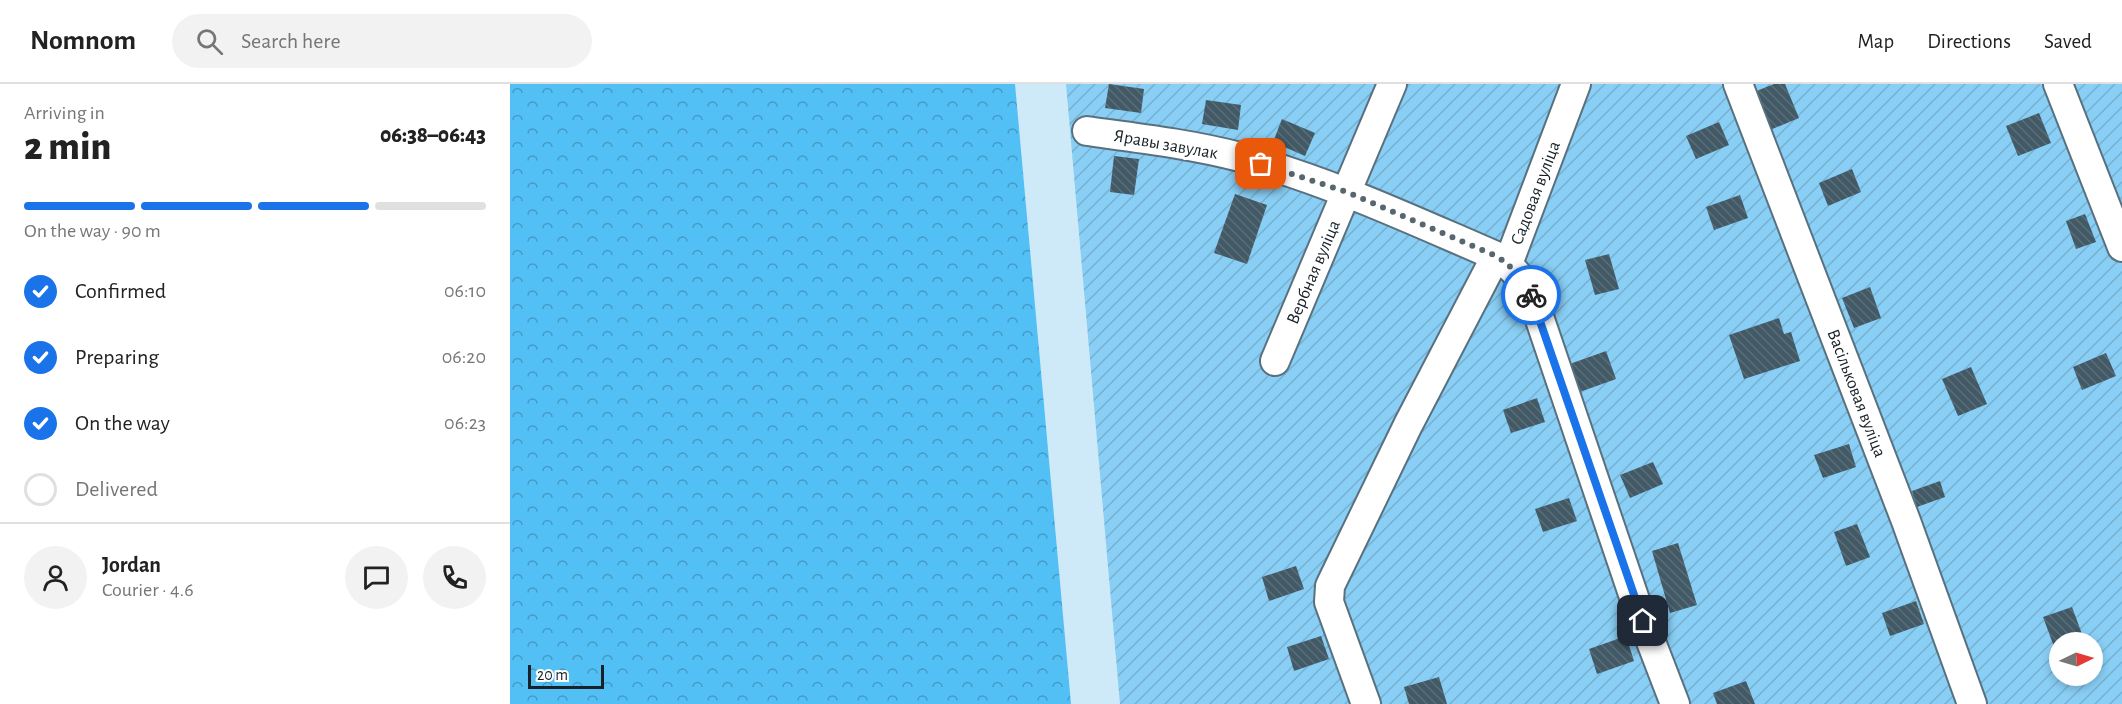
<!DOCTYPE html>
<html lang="en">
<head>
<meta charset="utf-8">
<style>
	body { margin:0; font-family:"Alegreya Sans",sans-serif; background:#f2f2f2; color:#222; height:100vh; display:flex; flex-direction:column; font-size:22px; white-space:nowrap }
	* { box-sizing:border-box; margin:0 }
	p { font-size:20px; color:#767676 }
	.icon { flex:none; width:33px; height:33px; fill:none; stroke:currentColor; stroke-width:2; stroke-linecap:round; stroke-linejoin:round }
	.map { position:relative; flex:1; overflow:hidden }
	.details { display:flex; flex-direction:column; background:#fff; width:510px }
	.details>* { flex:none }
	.needle { width:39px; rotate:85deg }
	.buttons { position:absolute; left:1539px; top:548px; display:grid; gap:12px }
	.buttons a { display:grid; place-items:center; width:54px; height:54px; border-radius:50%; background:#fff; box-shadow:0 3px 9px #0003; font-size:30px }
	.scale { position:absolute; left:18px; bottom:15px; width:76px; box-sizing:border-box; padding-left:6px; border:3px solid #172127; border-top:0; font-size:16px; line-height:21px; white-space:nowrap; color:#172127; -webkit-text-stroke:4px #fff; paint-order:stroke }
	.pin { position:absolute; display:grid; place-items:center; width:51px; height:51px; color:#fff; margin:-26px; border-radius:12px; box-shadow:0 3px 9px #0006 }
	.courier { position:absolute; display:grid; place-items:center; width:60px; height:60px; margin:-30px; border:4px solid #1a73e8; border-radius:50%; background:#fff; color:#222; box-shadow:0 2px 8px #0007 }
	.head em { font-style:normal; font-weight:800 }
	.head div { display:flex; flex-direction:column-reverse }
	.head { display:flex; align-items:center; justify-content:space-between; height:102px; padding:0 24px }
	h1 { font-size:39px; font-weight:800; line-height:45px }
	.bar { display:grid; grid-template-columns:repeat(4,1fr); gap:9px 6px; align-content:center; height:72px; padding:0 24px }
	.bar i { height:8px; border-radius:4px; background:#e0e0e0 }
	.bar .active { background:#1a73e8 }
	.bar p { grid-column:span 4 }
	.line { display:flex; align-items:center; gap:15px; padding:0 24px; border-top:2px solid #e0e0e0 }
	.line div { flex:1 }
	.round { display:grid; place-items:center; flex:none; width:63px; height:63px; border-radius:32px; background:#f2f2f2 }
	ol { padding:0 24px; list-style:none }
	li { display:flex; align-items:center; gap:18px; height:66px }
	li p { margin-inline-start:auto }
	li .icon { padding:6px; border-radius:50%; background:#1a73e8; color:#fff; stroke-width:4 }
	li:last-child { color:#767676 }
	li i { width:33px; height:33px; border:3px solid #e0e0e0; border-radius:50% }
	header { display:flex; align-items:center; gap:36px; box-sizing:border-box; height:84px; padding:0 30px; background:#fff; border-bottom:2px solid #e0e0e0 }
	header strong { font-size:28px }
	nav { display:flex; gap:33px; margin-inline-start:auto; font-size:21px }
	.search { width:420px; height:54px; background:#f2f2f2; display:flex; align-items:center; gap:15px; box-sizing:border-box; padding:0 21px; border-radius:33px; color:#767676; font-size:22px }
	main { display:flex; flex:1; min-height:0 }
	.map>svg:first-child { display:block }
	.forest { fill:url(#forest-crowns) }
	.garden { fill:url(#garden-furrows); fill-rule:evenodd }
	.building { fill:url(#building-back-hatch) }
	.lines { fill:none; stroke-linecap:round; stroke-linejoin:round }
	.street-casing { stroke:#59717f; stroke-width:32 }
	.street { stroke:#fff; stroke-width:28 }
	.done { stroke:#576770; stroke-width:6; stroke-dasharray:0 10.8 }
	.route { stroke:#1a73e8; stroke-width:8 }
	.labels { text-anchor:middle; stroke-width:6; stroke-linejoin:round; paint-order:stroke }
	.street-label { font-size:18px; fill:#172127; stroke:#fff }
</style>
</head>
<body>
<header>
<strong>Nomnom</strong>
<div class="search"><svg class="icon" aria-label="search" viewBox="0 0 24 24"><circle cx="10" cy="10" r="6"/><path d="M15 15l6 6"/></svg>Search here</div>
<nav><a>Map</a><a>Directions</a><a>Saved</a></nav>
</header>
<main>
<section class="details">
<div class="head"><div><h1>2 min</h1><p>Arriving in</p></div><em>06:38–06:43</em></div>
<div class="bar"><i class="active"></i><i class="active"></i><i class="active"></i><i></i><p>On the way · 90 m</p></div>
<ol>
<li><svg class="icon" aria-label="check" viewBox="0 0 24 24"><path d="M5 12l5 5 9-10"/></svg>Confirmed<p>06:10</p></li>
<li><svg class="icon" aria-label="check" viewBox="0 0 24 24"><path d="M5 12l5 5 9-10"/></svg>Preparing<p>06:20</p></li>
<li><svg class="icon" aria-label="check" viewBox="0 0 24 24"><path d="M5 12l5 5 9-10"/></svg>On the way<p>06:23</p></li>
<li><i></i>Delivered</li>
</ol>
<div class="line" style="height:108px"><a class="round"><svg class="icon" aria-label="person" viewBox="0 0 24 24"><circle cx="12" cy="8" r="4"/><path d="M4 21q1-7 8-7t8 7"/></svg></a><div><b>Jordan</b><p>Courier · 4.6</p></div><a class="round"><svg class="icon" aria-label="chat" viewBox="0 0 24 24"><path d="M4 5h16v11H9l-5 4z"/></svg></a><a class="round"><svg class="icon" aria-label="phone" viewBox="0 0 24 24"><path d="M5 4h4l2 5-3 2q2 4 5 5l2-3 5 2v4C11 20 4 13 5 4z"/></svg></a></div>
</section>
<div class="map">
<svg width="1612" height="620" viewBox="0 0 1612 620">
	<defs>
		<pattern id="forest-crowns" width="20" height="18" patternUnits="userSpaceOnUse" patternTransform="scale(1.5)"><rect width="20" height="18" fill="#52bff5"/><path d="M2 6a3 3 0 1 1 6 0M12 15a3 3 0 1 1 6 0" fill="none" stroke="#439bc6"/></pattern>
		<pattern id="garden-furrows" width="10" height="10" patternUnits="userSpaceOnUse" patternTransform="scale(1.5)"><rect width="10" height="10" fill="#89cef4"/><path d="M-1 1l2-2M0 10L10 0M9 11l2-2" fill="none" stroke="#76b1d1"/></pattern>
		<pattern id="building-back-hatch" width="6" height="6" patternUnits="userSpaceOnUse" patternTransform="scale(1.5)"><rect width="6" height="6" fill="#425966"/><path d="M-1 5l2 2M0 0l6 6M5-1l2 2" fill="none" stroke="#5a6d78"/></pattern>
	</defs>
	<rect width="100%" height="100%" fill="#cee9f8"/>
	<path class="forest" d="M0 0H505L561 620H0Z"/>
	<path class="garden" d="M556 0H1612V620H610ZM1550 558H1582V591H1550Z"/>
	<g class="building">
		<path d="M599 0 634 5 631 29 595 24Z"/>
		<path d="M1264 0H1275L1289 34 1260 46 1244 8Z"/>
		<path d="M696 16 731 21 728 46 692 40Z"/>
		<path d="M1529 29 1541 59 1508 72 1496 42Z"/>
		<path d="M772 35 805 49 795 72 763 58Z"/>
		<path d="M1209 38 1219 61 1186 75 1176 52Z"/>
		<path d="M604 72 629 75 624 111 600 108Z"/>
		<path d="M1342 85 1351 108 1318 122 1309 99Z"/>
		<path d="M725 110 757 121 737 180 704 169Z"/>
		<path d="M1230 111 1238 134 1204 146 1196 123Z"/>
		<path d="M1575 130 1586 158 1566 165 1556 137Z"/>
		<path d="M1099 170 1109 205 1085 211 1075 176Z"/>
		<path d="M1360 203 1371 234 1344 244 1332 214Z"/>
		<path d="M1269 234 1274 250 1281 248 1290 277 1234 295 1219 251Z"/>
		<path d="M1096 267 1106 295 1067 309 1057 281Z"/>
		<path d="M1596 269 1606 292 1572 306 1563 283Z"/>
		<path d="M1461 283 1477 320 1448 332 1432 295Z"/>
		<path d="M1027 314 1035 338 1001 349 993 326Z"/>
		<path d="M1339 360 1346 383 1313 394 1304 371Z"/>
		<path d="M1143 378 1153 400 1120 414 1110 391Z"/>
		<path d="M1430 397 1435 413 1407 423 1402 407Z"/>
		<path d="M1059 414 1067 437 1033 448 1025 425Z"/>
		<path d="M1347 440 1360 473 1336 482 1324 448Z"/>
		<path d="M1168 459 1187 521 1160 529 1142 467Z"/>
		<path d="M786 482 794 505 759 517 752 493Z"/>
		<path d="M1406 517 1414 540 1380 552 1372 529Z"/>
		<path d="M1562 523 1575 558H1550V570L1547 571 1533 533Z"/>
		<path d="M811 552 819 575 784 587 777 563Z"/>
		<path d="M1116 552 1124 577 1087 590 1079 565Z"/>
		<path d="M929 593 937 620H899L894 603Z"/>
		<path d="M1236 597 1245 620H1207L1203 609Z"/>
	</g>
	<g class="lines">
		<defs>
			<g id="street">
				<path d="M1228 0 1396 437 1462 620"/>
				<path d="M1548 0 1612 163"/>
				<path d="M577 47C628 54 680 60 730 73 819 97 902 136 986 172 1005 184 1014 198 1024 218L1125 516 1165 620"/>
				<path d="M998 180 1066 0"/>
				<path d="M765 277 882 0"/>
				<path d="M856 620 819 518 820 502 898 341 986 172"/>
			</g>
		</defs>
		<use href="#street" class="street-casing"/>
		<use href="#street" class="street"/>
	</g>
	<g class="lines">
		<path class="done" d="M751 80 837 108 986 172C1002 182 1012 194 1021 211"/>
		<path class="route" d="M1021 211 1133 537"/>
	</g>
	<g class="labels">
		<g class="street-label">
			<text transform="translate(656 60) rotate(10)" y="6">Яравы завулак</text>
			<text transform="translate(1025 109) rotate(-69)" y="6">Садовая вуліца</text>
			<text transform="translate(803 188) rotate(-67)" y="6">Вербная вуліца</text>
			<text transform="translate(1347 309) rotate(69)" y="6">Васільковая вуліца</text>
		</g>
	</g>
</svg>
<div class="buttons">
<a><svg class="needle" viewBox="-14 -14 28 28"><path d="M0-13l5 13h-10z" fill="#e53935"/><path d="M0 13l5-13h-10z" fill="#767676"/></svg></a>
</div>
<div class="scale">20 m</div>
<div class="pin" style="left:751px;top:80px;background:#ea580c"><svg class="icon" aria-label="bag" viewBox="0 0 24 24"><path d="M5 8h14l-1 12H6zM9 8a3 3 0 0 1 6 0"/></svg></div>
<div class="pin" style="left:1133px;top:537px;background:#1f2937"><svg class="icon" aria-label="home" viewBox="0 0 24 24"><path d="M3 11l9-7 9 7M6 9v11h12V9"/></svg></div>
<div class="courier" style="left:1021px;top:211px"><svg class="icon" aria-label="bike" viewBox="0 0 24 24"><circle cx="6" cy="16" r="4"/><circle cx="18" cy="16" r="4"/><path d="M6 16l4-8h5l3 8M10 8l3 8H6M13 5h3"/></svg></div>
</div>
</main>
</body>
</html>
